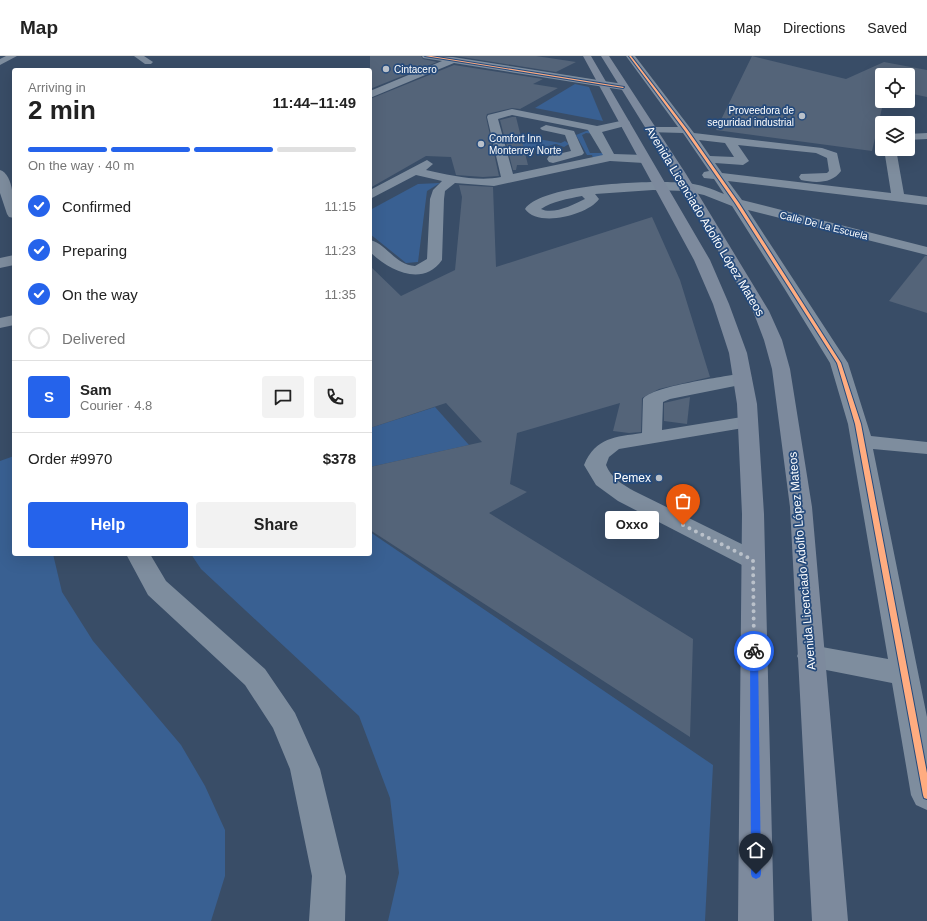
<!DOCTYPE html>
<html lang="en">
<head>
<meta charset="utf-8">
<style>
	body { margin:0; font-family:Arial,sans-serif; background:#f2f2f2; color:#222; height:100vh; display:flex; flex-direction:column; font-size:15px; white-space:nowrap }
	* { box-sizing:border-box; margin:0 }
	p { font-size:13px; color:#767676 }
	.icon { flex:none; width:22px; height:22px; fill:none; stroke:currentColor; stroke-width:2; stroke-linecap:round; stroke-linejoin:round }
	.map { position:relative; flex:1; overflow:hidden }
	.sheet { position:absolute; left:12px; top:12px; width:360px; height:488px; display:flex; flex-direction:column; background:#fff; border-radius:4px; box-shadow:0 4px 16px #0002 }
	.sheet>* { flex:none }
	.controls { position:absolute; left:875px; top:12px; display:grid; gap:8px }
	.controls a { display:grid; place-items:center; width:40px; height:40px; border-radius:4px; background:#fff; box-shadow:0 4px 16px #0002; font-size:20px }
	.pin { position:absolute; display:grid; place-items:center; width:34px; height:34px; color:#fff; margin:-41px -17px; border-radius:50% 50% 50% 0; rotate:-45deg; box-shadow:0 0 4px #0007 }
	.pin .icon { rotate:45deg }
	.courier { position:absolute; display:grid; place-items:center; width:40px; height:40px; margin:-20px; border:3px solid #2563eb; border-radius:50%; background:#fff; color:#222; box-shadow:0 1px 5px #0007 }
	.bubble { position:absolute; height:28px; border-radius:4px; background:#fff; box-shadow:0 4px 16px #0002; font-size:13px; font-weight:700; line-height:28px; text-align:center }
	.overview em { font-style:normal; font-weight:700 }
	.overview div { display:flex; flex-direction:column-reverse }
	.overview { display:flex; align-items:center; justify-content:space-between; height:68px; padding:0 16px }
	h1 { font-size:26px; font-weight:700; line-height:30px }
	.bar { display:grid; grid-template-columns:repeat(4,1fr); gap:6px 4px; align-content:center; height:48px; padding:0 16px }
	.bar i { height:5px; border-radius:3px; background:#e0e0e0 }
	.bar .active { background:#2563eb }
	.bar p { grid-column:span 4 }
	.line { display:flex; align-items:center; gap:10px; padding:0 16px; border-top:1px solid #e0e0e0 }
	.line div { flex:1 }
	.round { display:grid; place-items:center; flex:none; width:42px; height:42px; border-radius:4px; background:#f2f2f2 }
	ol { padding:0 16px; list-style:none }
	li { display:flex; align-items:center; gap:12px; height:44px }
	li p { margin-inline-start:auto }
	li .icon { padding:4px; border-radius:50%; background:#2563eb; color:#fff; stroke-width:4 }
	li:last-child { color:#767676 }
	li i { width:22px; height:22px; border:2px solid #e0e0e0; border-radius:50% }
	.primary-button { display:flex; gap:8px; margin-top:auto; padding:8px 16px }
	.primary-button a { flex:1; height:46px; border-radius:4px; background:#2563eb; color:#fff; font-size:16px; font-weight:700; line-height:46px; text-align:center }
	.primary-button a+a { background:#f2f2f2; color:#222 }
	header { display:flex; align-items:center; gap:24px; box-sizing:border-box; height:56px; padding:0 20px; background:#fff; border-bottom:1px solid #e0e0e0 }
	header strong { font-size:19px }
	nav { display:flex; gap:22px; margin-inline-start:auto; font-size:14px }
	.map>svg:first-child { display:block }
	.green { fill:#396092 }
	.building { fill:#546479 }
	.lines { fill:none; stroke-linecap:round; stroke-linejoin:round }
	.minor { fill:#7e8d9e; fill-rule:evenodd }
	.major { fill:#7d8a9d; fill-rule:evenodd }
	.cycleway-casing { stroke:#254a7b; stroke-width:2 }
	.cycleway { fill:#ffac80; fill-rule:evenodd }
	.route { fill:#2563eb }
	.done { stroke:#bac1ca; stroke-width:4; stroke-dasharray:0 7.2 }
	.poi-dot { fill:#bac1ca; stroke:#254a7b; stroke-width:1.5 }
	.labels { text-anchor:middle; stroke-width:3.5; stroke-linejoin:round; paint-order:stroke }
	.far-poi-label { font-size:10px; fill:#fff; stroke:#254a7b; text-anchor:start }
	.far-street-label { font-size:10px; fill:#fff; stroke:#254a7b }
	.street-label { font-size:12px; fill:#fff; stroke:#254a7b }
	.poi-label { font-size:12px; fill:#fff; stroke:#254a7b; text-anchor:end }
</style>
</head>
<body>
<header>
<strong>Map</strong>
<nav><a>Map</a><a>Directions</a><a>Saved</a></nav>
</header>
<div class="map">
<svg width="927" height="865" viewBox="0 0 927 865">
	<rect width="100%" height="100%" fill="#394d67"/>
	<g class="green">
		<path d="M575 28 589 31 603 65 535 52Z"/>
		<path d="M591 73 593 78 586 77 582 79 590 97H603L604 100 593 102 592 99H587L576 79Z"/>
		<path d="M515 79 561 87 565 85 569 88 564 91 556 88 517 98Z"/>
		<path d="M440 127 427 135 418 206 406 207 370 178V154L418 128Z"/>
		<path d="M435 351 469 389 370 411V372Z"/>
		<path d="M14 400V498H53L62 536 93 585 181 689 205 730 225 774V820L211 865H0V405Z"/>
		<path d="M370 476 713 709 705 865H388L399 817 390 742 359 660 201 513 191 498H370Z"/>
	</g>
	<g class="building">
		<path d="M370 0H421L423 3 437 6 370 33Z"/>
		<path d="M456 0H536L576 6 556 16Z"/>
		<path d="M752 0 846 23 884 6 927 14V41L908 37V19H882V52L872 95 716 74Z"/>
		<path d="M454 9 543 23 533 28 558 32 520 53 512 52 487 58 486 61 499 120 483 121 456 119 451 101 426 100 370 132V43Z"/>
		<path d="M512 61H516L528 109H517L516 114H513L500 64Z"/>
		<path d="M459 129 493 131 496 211 652 161 680 224 710 321 659 333 642 342 641 376 629 377 613 375 620 347 517 377 510 428 527 436 489 457 693 583 690 681 370 474V411L482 386 446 347 370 372V210L401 240 455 214 462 141Z"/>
		<path d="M925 200H927V257L889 245Z"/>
		<path d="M690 341 687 368 664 365V347Z"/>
	</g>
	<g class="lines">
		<g class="minor">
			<path d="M6 0H17L0 9V3Z"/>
			<path d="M134 0H144L153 6 151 8H145Z"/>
			<path d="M422 0 453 1 623 28 628 31 623 34 454 7 370 42V35L442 5 423 2Z"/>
			<path d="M626 0H635L694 77 822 92 837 97 841 115C832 128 815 127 801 124L799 121 801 118 827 117 829 115 827 102 816 97 738 89 749 105 743 109 715 107 722 117 891 137 884 93H896L904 138 927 141V149L728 125 742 144 927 191V199L748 154 848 307 871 380 927 386V398L873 393 927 661V754L916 749 911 739 892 627 811 611 801 608 797 600 801 592 811 589 888 603 848 368 830 307 784 232 732 150 704 139 686 135 653 134 595 138 599 143C588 159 538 172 525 153 543 127 655 124 686 127 699 128 712 133 724 138L714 123 704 122 702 119 704 116 709 115 683 77 647 76 645 74 651 71H678ZM699 84 725 87 734 101 710 100ZM582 140 585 143C573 149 553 159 541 153 553 145 567 143 582 140Z"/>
			<path d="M512 53 597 70 625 64 629 65 630 67 629 69 602 76 614 98 644 99 650 103 644 107 610 105 494 130 455 127 445 135 444 143 442 204C422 232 389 214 370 196V184C387 188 395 209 415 210L427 203 430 143 433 134 442 125 416 119 370 143V134L427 104 433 108 426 114C449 119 478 126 501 121L487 61 488 59ZM512 59 588 74 603 99 513 118 498 63Z"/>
			<path d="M546 69 574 75 584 97 582 99 553 107 549 106 547 103 549 100 571 95 565 79 542 74 540 72Z"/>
			<path d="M927 77V83L908 84V78Z"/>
			<path d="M0 114C14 118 14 150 14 162L9 161 7 158 0 137Z"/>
			<path d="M14 199V209L0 212V202Z"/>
			<path d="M14 259V269L0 272V262Z"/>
			<path d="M743 317 750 319 752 323 750 327 670 343 663 346 662 374 748 360 755 362 758 366 755 370 619 393 609 401 606 409C611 422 622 428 634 435L762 498 765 504 762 510 753 513 744 510 618 445 596 429 584 409C596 381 615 381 642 377L643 343C652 330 724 321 743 317Z"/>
			<path d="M126 498H150L166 525 265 613 295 657 320 713 346 820 345 865H309L312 820 290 713 273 672 245 629 148 539Z"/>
		</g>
		<g class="major">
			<path d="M583 0H591L710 204 729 248 747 297 757 348 764 458 774 865H738L742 458 737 348 729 297 713 248 694 204Z"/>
			<path d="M601 0H609L686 118 769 255 782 284 790 313 812 451 848 865H812L790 451 772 313 764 284 753 255 674 118Z"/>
		</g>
		<defs>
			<g id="cycleway">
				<path d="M425 0H431L624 31 623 32Z"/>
				<path d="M629 0H631L687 73 739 147 841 307 861 368 927 717V743L924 742 923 739 855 368 837 307 735 147 685 75Z"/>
			</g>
		</defs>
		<use href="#cycleway" class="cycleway-casing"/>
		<use href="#cycleway" class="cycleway"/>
	</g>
	<path class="route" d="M754 592 758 595 761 818 760 821 756 823 752 821 751 818 750 595Z"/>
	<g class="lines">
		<path class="done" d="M683 469 753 504 754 595"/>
	</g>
	<g class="poi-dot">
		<circle cx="386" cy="13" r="4"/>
		<circle cx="802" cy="60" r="4"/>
		<circle cx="481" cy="88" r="4"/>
		<circle cx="659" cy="422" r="4"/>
	</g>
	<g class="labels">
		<g class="far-poi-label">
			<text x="394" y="17">Cintacero</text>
			<text x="794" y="58" text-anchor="end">Proveedora de<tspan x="794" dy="12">seguridad industrial</tspan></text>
			<text x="489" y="86">Comfort Inn<tspan x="489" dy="12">Monterrey Norte</tspan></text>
		</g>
		<g class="far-street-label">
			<text transform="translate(824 169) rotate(14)" y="4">Calle De La Escuela</text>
		</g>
		<g class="street-label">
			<text transform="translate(705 165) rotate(59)" y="4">Avenida Licenciado Adolfo López Mateos</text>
			<text transform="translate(802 505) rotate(-95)" y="4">Avenida Licenciado Adolfo López Mateos</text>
		</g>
		<g class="poi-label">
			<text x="651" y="426">Pemex</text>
		</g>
	</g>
</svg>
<div class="controls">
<a><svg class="icon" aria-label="locate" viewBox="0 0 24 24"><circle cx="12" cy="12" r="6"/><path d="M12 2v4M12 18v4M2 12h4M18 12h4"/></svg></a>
<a><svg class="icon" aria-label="layers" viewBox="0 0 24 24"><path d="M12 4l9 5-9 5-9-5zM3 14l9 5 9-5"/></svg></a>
</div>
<div class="pin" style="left:683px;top:469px;background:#ea580c"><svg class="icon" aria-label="bag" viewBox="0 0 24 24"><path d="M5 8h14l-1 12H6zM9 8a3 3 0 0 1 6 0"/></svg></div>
<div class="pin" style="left:756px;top:818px;background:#1f2937"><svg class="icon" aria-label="home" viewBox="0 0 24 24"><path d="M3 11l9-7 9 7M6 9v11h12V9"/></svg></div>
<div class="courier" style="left:754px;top:595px"><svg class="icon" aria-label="bike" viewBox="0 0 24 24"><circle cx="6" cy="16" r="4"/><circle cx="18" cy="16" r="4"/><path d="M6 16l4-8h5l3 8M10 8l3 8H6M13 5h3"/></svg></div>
<div class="bubble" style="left:605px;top:455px;width:54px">Oxxo</div>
<section class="sheet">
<div class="overview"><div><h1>2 min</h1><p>Arriving in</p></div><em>11:44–11:49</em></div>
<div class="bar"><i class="active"></i><i class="active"></i><i class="active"></i><i></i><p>On the way · 40 m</p></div>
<ol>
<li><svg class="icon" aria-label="check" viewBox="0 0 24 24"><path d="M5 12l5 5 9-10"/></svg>Confirmed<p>11:15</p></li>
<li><svg class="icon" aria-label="check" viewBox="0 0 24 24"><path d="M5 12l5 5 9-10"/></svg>Preparing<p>11:23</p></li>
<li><svg class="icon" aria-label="check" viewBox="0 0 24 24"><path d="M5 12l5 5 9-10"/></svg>On the way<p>11:35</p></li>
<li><i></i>Delivered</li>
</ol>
<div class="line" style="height:72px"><b class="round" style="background:#2563eb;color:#fff">S</b><div><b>Sam</b><p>Courier · 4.8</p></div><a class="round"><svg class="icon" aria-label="chat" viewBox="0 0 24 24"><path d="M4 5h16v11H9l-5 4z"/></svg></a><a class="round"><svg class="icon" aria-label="phone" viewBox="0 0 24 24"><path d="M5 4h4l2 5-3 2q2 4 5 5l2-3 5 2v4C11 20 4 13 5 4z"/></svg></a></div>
<div class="line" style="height:52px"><div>Order #9970</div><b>$378</b></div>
<div class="primary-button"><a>Help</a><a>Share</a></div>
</section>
</div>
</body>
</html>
